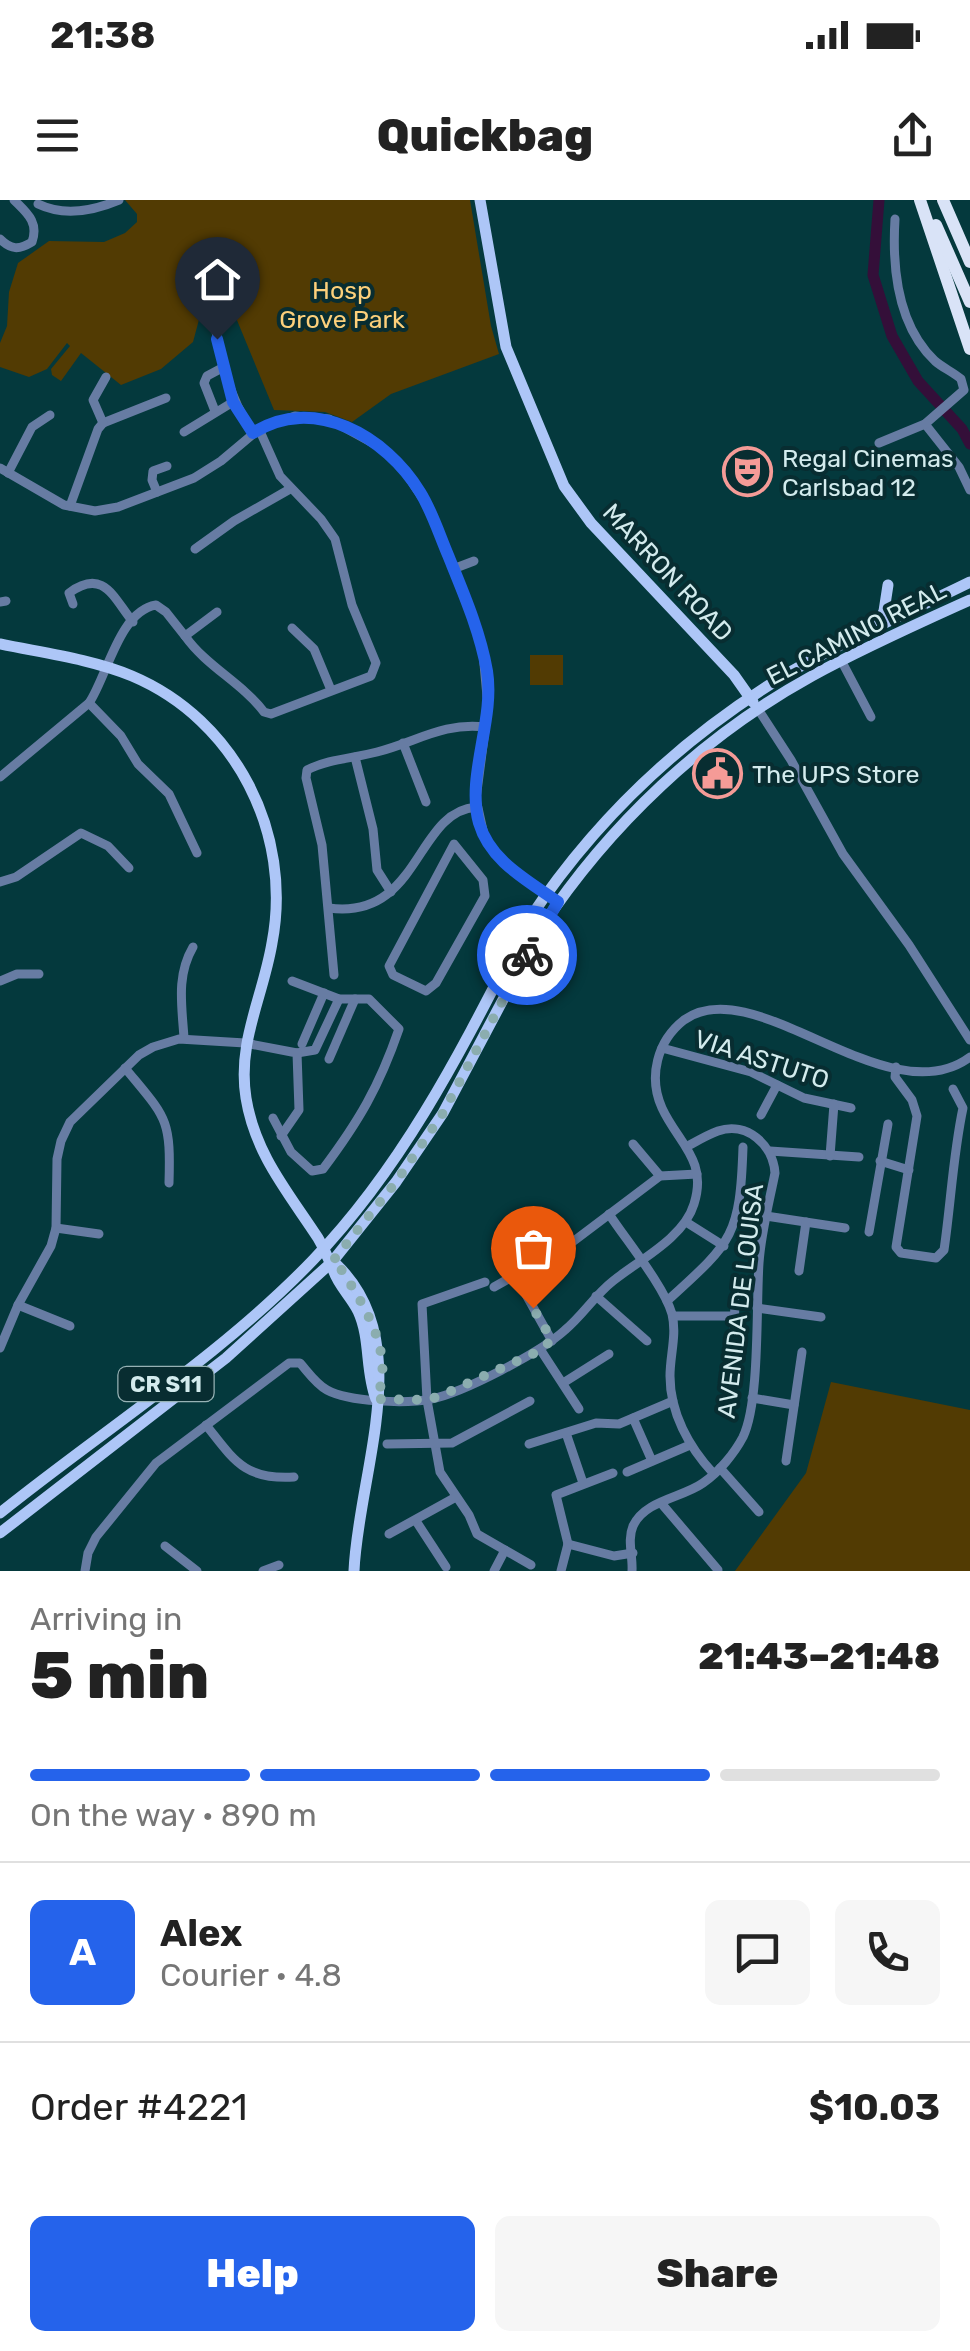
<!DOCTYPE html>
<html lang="en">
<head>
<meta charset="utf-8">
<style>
	body { margin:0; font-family:Rubik,sans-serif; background:#f6f6f6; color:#222; height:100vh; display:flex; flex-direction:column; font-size:38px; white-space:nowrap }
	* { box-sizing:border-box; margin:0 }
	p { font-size:32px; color:#767676 }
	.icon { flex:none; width:55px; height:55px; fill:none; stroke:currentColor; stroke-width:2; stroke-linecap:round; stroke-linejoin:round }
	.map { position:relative; height:1371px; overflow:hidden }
	.drawer { display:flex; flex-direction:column; background:#fff; flex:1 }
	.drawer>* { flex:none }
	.pin { position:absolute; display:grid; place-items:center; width:85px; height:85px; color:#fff; margin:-102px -42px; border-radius:50% 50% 50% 0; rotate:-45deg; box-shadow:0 0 10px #0007 }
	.pin .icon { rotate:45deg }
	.courier { position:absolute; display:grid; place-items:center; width:100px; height:100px; margin:-50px; border:8px solid #2563eb; border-radius:50%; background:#fff; color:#222; box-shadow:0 2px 12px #0007 }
	.overview em { font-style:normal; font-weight:800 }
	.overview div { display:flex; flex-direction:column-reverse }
	.overview { display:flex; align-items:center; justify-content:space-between; height:170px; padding:0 30px }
	h1 { font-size:65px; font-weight:800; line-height:75px }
	.bar { display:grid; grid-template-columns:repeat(4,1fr); gap:15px 10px; align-content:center; height:120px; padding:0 30px }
	.bar i { height:12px; border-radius:8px; background:#e0e0e0 }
	.bar .active { background:#2563eb }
	.bar p { grid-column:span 4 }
	.line { display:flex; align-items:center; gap:25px; padding:0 30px; border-top:2px solid #e0e0e0 }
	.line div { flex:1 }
	.round { display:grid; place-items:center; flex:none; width:105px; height:105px; border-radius:15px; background:#f6f6f6 }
	.primary-button { display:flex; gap:20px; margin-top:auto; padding:20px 30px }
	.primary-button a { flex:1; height:115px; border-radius:15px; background:#2563eb; color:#fff; font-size:40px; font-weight:800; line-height:115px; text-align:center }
	.primary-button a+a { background:#f6f6f6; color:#222 }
	.status { display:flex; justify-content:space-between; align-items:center; height:70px; padding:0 50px; background:#fff; direction:ltr }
	.status svg { height:28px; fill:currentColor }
	header { display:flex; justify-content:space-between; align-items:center; height:130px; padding:0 30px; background:#fff; font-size:45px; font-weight:800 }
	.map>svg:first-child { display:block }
	.green { fill:#523b03 }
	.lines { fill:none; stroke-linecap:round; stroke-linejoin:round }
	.river { stroke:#340f39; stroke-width:11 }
	.minor { stroke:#677ca3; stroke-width:9 }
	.major { stroke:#adc6f7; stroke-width:11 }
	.highway { stroke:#d9e3f7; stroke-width:12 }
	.done { stroke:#8badaf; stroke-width:10; stroke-dasharray:0 18 }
	.route { stroke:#2563eb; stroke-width:12 }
	.labels { text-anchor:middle; stroke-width:8; stroke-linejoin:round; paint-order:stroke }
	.shield { fill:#082d31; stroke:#96b2b5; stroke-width:2.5 }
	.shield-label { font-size:22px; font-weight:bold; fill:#d3ebed }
	.park-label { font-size:25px; fill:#fcd07b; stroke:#082d31 }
	.poi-label { font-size:25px; fill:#d3ebed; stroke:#082d31; text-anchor:start }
	.street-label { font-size:25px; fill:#d3ebed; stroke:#082d31 }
</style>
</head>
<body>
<div class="status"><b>21:38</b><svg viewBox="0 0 49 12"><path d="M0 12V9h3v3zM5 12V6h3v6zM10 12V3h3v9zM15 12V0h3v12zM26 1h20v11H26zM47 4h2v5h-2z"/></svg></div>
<header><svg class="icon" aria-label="menu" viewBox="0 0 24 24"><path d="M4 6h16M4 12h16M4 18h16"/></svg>Quickbag<svg class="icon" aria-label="share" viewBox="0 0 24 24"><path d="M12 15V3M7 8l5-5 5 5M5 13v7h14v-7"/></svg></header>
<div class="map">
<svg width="970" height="1371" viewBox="0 0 970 1371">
	<rect width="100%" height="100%" fill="#04393d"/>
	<g class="green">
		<path d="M125 0H470L491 126 499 154 391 194 352 222 325 212 274 210 215 67 193 85 204 101 193 142 161 169 121 185 81 153 61 181 52 175 51 169 70 146 67 143 47 169 29 177 0 167V143L7 126 9 92 18 63 49 41 104 42 125 33 137 22V14Z"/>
		<rect x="530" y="455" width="33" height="30"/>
		<path d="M831 1182 970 1210V1371H735L806 1273Z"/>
	</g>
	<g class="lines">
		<path class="river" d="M879 0 873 75 892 136 918 181 962 229 970 244"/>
		<g class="minor">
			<path d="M38 4C65 17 93 11 119 0"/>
			<path d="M0 39C11 50 19 50 32 42 39 22 27 13 14 0"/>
			<path d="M227 100 213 116C221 159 228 196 253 233"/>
			<path d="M215 211 204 183 207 176 222 168"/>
			<path d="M103 223 166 198"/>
			<path d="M103 223 93 200 106 177"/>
			<path d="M925 224 959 267 970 290"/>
			<path d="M184 232 233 202"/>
			<path d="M879 243 925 224 964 190 961 179C953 172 943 168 935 161 897 125 892 68 895 19"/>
			<path d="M0 268 64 305 95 311 118 307 194 278 221 261 259 229 295 216 329 219 380 247 402 267 429 308 473 420 483 453 488 507 476 599 484 635 497 656 510 668 558 702"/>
			<path d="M8 273 32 227 50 215"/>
			<path d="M157 292 152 280 153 271 167 266"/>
			<path d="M70 306 98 229 103 223"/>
			<path d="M195 349 234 321 290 289"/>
			<path d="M453 369 474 361"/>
			<path d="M0 402 6 401"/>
			<path d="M73 404 69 393C104 367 114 399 133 422"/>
			<path d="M292 428 314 449 331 490"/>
			<path d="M185 436C207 467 241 482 264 512L271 514 371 476 376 463 352 405 335 339 321 319 280 276 259 229"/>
			<path d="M842 462 871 517"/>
			<path d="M89 503 121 536 138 564 169 594 197 653"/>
			<path d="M758 509 791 560 843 654 909 745 970 840"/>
			<path d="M403 543 426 602"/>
			<path d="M355 557 373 629 377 670 391 692"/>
			<path d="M0 577 89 503C107 477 119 411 156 405L166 412 185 436 217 412"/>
			<path d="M454 644 483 680 485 696 436 783 426 791 393 775 389 766Z"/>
			<path d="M0 682 16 677 81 633 108 646 129 668"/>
			<path d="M329 708C420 720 415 612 476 607"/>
			<path d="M334 775 322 645 306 578 307 570C328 559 355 558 377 552 416 542 444 522 485 527"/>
			<path d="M0 781 17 774H39"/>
			<path d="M184 838C182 806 176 776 193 747"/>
			<path d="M302 844 324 793"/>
			<path d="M662 848 751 872 804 898 851 908"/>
			<path d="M297 853 315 850 339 799"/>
			<path d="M329 859 355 799"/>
			<path d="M896 867 895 877 912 900 917 916 896 1047 901 1053 936 1058 944 1050C951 1002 953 955 963 908L953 889"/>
			<path d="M125 868C166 918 171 917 169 983"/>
			<path d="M761 915 777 885"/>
			<path d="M273 918 291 952 312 971 323 969C359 921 379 887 399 829L369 799H339L292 781"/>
			<path d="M633 944 660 976"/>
			<path d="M770 951 859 957"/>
			<path d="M830 956 834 904"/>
			<path d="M880 961 909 970"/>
			<path d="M609 1014C626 1040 664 1086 672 1114 677 1135 670 1155 670 1176 670 1213 689 1247 713 1273"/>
			<path d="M766 1016 845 1028"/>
			<path d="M686 1022 724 1046"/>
			<path d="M56 1028 99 1034"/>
			<path d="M869 1032 888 924"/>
			<path d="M546 1062 660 976 697 974"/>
			<path d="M799 1071 806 1022"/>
			<path d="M515 1075 552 1141"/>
			<path d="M485 1082 422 1104 427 1200 440 1272 469 1315 477 1334 531 1365"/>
			<path d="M494 1087 533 1065"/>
			<path d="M596 1096 647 1141"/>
			<path d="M667 1101C732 1042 740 1037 743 947"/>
			<path d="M18 1105 70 1126"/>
			<path d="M757 1108 821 1117"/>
			<path d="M673 1116H735"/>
			<path d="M734 1133 735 1101"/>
			<path d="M0 1148 18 1105 51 1046 56 1028 57 959 61 941 70 922 139 855 153 847 179 839 245 843 297 853 299 910 281 936"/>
			<path d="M540 1149 579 1209"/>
			<path d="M563 1183 609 1154"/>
			<path d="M752 1198 794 1205"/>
			<path d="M633 1218 652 1261"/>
			<path d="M206 1225C234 1260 244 1280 294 1277"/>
			<path d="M566 1233 583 1283"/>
			<path d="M387 1244 452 1243 530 1201"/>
			<path d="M529 1244 596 1223 619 1224 673 1201"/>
			<path d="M786 1261 802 1152"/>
			<path d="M720 1268 759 1312"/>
			<path d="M627 1272 690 1245"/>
			<path d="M661 1303 718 1370"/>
			<path d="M416 1321 446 1367"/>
			<path d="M389 1334 456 1297"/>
			<path d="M568 1344 556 1295 613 1273"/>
			<path d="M568 1344 614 1356 633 1353"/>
			<path d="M165 1346 197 1371"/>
			<path d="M85 1371 88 1353 96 1337 156 1263 289 1163H300C308 1172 316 1184 327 1190 349 1202 406 1204 431 1199 463 1193 541 1152 565 1130 583 1115 595 1095 613 1081 639 1060 684 1038 694 1004 708 960 678 943 662 908 648 877 657 841 684 820 755 769 888 918 970 857"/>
			<path d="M263 1371 279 1365"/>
			<path d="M494 1371 505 1350"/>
			<path d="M561 1371 568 1344"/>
			<path d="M632 1371C633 1356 627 1340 633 1326 645 1300 682 1298 703 1283 719 1272 734 1254 743 1237 760 1202 756 1106 759 1063 761 1033 769 1003 775 973 773 945 747 921 718 931 707 935 697 941 688 946"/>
		</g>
		<g class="major">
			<path d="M480 0 506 147 564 286 591 323 734 475 753 502"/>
			<path d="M877 427 884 411 888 385"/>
			<path d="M0 444C43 453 91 459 132 476 236 520 293 634 272 743 263 797 237 842 246 898 255 954 288 992 318 1038 325 1050 329 1060 334 1072 339 1086 351 1097 358 1111 371 1139 365 1171 376 1199"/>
			<path d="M336 1064C418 1142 358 1273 354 1371"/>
			<path d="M0 1313C102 1231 223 1154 313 1060 408 961 466 841 528 721 596 618 686 534 792 471 849 438 911 411 970 382"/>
			<path d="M0 1333 226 1158 332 1062 396 982 443 913 541 728C609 625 703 536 812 476 863 448 917 424 970 400"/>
		</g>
		<g class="highway">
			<path d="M920 0 970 149"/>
			<path d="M943 0 970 62"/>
			<path d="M936 25 970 102"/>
		</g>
	</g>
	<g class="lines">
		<path class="done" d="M527 755 443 913 396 982 332 1062 339 1066C362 1102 397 1154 376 1199L428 1200 440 1196 537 1152 552 1140 533 1108"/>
		<path class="route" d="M217 139 233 202 253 233C313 194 386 236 420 292 432 311 439 334 448 355 463 392 480 431 487 471 495 520 466 576 479 623 490 661 527 680 558 702L527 755"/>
	</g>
	<defs>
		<symbol id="theatre-ring" viewBox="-11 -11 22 22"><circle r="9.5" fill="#082d31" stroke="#f59b97" stroke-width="1.5"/><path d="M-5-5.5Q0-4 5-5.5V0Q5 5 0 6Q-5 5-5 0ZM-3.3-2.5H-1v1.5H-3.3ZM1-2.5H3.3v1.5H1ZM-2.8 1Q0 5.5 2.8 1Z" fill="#f59b97"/></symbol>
		<symbol id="civic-ring" viewBox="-11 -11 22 22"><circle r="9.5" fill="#082d31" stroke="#f59b97" stroke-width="1.5"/><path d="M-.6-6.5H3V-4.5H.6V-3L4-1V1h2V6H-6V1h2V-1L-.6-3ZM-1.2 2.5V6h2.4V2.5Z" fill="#f59b97"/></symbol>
	</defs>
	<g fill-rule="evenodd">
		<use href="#theatre-ring" x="720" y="244" width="55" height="55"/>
		<use href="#civic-ring" x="690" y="546" width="55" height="55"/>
	</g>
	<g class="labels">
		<rect class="shield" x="118.5" y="1167" width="95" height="34" rx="8"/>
		<g class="shield-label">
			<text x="166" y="1192">CR S11</text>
		</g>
		<g class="park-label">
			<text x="342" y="99">Hosp<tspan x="342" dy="29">Grove Park</tspan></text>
		</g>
		<g class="poi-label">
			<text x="782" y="267">Regal Cinemas<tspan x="782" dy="29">Carlsbad 12</tspan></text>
			<text x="752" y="583">The UPS Store</text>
		</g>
		<g class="street-label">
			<text transform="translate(668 372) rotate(47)" y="9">MARRON ROAD</text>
			<text transform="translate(856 433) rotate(-27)" y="9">EL CAMINO REAL</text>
			<text transform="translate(762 859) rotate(18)" y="9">VIA ASTUTO</text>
			<text transform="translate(740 1101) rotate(-83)" y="9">AVENIDA DE LOUISA</text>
		</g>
	</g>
</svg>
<div class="pin" style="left:533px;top:1108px;background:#ea580c"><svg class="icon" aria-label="bag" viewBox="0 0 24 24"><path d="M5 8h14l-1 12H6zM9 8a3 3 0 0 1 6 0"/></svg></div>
<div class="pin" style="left:217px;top:139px;background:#1f2937"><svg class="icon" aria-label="home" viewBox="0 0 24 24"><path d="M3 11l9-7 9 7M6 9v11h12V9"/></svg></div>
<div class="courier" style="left:527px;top:755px"><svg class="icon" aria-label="bike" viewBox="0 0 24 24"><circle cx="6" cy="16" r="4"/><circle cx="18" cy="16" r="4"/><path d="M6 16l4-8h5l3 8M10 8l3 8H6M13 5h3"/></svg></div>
</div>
<section class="drawer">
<div class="overview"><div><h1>5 min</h1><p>Arriving in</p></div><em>21:43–21:48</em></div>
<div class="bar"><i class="active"></i><i class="active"></i><i class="active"></i><i></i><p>On the way · 890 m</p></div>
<div class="line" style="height:180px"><b class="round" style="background:#2563eb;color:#fff">A</b><div><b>Alex</b><p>Courier · 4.8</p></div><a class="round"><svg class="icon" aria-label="chat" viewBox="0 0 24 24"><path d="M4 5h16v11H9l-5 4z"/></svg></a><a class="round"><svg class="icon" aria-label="phone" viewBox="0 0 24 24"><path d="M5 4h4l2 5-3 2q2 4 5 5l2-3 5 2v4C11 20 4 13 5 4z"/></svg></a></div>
<div class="line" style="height:130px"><div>Order #4221</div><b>$10.03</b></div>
<div class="primary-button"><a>Help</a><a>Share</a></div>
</section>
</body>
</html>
